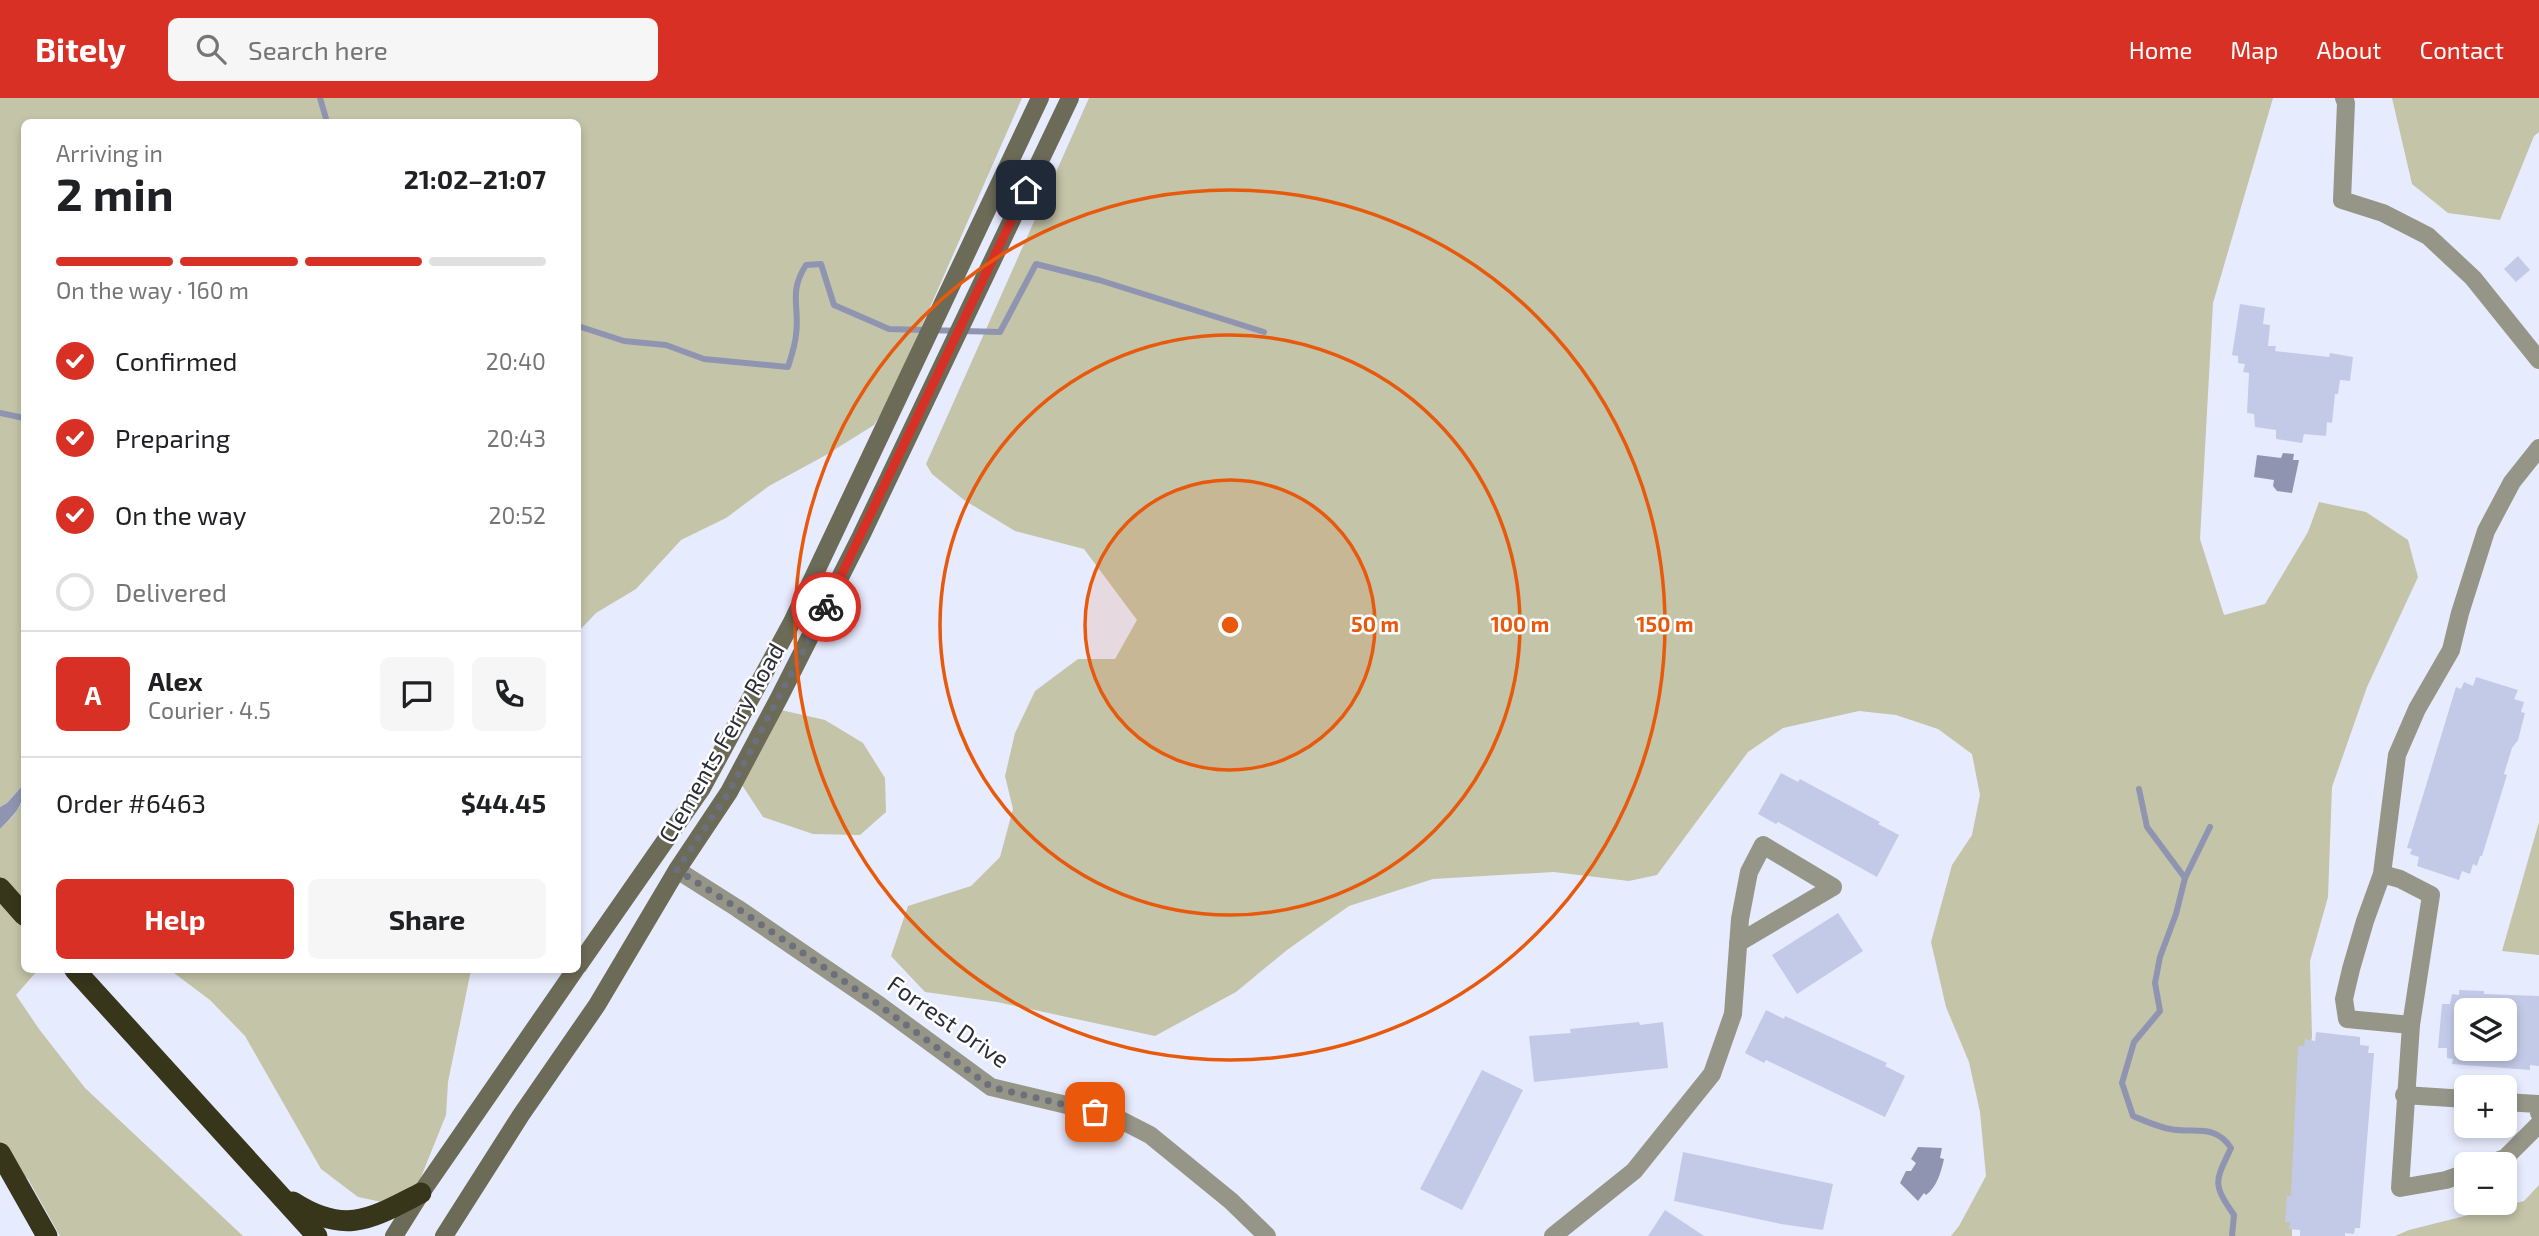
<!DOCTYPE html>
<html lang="en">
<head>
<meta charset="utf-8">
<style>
	body { margin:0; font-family:"Exo 2",sans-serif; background:#f6f6f6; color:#202124; height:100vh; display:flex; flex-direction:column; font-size:26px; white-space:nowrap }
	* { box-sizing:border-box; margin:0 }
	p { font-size:23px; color:#757577 }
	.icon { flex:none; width:38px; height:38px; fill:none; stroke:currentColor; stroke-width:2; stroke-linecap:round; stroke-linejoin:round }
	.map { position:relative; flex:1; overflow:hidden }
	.panel { position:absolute; left:21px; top:21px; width:560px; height:854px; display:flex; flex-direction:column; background:#fff; border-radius:10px; box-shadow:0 4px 10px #0003 }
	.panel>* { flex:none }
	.buttons { position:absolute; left:2454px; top:900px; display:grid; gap:14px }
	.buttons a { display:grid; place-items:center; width:63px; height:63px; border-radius:10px; background:#fff; box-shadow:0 4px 10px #0003; font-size:35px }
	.pin { position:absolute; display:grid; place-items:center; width:60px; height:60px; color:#fff; margin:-30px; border-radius:14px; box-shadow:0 4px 10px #0006 }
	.courier { position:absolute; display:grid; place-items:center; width:70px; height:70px; margin:-35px; border:5px solid #d93025; border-radius:50%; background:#fff; color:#222; box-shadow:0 2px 9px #0007 }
	.summary em { font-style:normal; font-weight:700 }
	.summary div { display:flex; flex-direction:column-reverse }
	.summary { display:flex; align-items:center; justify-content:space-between; height:119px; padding:0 35px }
	h1 { font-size:46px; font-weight:700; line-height:52px }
	.bar { display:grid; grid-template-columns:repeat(4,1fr); gap:10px 7px; align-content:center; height:84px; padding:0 35px }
	.bar i { height:9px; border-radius:5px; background:#e0e0e0 }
	.bar .selected { background:#d93025 }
	.bar p { grid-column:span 4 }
	.line { display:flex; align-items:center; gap:18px; padding:0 35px; border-top:2px solid #e0e0e0 }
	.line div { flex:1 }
	.round { display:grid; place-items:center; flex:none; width:74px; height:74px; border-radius:10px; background:#f6f6f6 }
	ol { padding:0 35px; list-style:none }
	li { display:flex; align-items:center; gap:21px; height:77px }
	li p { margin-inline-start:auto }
	li .icon { padding:7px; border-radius:50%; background:#d93025; color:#fff; stroke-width:4 }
	li:last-child { color:#757577 }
	li i { width:38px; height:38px; border:4px solid #e0e0e0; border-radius:50% }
	.cta { display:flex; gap:14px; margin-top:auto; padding:14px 35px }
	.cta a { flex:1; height:80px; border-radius:10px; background:#d93025; color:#fff; font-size:28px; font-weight:700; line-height:80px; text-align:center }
	.cta a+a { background:#f6f6f6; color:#202124 }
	header { display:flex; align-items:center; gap:42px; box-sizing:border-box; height:98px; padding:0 35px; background:#d93025; color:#fff }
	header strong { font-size:33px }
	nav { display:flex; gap:38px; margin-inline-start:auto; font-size:24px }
	.search { width:490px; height:63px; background:#f6f6f6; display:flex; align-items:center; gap:18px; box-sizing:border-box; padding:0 24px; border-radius:10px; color:#757577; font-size:26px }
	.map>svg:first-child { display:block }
	.green { fill:#c4c4a8 }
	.water { fill:#8f95b1 }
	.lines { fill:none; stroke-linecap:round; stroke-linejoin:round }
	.stream { stroke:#8f95b1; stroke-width:6 }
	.building { fill:#c3cae8; fill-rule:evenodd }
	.street { stroke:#959588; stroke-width:18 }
	.secondary { stroke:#6c6b58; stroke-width:18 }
	.highway { stroke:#37361b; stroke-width:21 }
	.done { stroke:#6c707d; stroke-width:7; stroke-dasharray:0 12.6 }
	.route { stroke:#d93025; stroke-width:9 }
	.ring { fill:none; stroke:#e8590c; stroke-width:3.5 }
	.labels { text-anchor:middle; stroke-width:5; stroke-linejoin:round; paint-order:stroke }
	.street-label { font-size:24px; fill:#2a2d38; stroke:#fff }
	.centre { fill:#e8590c; stroke:#fff; stroke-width:3.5 }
	.ring-label { font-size:21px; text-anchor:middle; font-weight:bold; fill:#e8590c; stroke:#fff; stroke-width:5; stroke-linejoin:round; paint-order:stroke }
</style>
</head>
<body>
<header>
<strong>Bitely</strong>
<div class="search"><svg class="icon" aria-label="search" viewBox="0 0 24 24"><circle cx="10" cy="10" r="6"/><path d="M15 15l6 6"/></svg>Search here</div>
<nav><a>Home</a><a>Map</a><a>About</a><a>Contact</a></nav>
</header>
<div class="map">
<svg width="2539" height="1138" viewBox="0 0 2539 1138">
	<rect width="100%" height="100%" fill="#e7ebfe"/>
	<g class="green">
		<path d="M0 0H1022L887 307 874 327 826 357 769 388 726 420 681 442 636 491 596 515 578 534V24H24V686L7 705 0 709Z"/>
		<path d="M1089 0H2273L2213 205 2200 441 2224 517 2265 506 2308 434 2319 404 2366 414 2408 442 2418 479 2367 589 2332 689 2328 799 2310 863 2312 938 2292 1090V1138H1951L1959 1128 1986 1078 1980 1014 1969 964 1946 909 1931 844 1952 767 1972 737 1980 697 1972 656 1938 631 1896 617 1859 613 1783 630 1748 654 1657 777 1629 783 1554 774 1433 781 1349 808 1287 852 1236 894 1155 938 997 904 925 894 891 858 908 808 971 788 1000 759 1013 711 1005 678 1015 635 1035 593 1078 561H1115L1137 522 1084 451 1015 433 964 402 932 376 926 366Z"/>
		<path d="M2392 0H2539V34L2534 38 2500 122 2448 115 2412 86Z"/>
		<path d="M781 612 825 622 863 645 885 680 886 714 860 737 813 736 763 719 742 687Z"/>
		<path d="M24 701V872H38L16 897 39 931 85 990 243 1138H60L28 1081 0 1055V731L14 717Z"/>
		<path d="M2539 724V857L2502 853Z"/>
		<path d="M170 872H471L448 984 446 1017 415 1094 401 1108 358 1099 321 1071 245 938 210 902Z"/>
		<path d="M2539 1087V1138H2395L2409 1132 2524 1103Z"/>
	</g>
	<g class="water">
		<path d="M2283 355 2294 356 2293 362H2299L2292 395 2277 393 2273 388 2274 382 2254 379 2257 357 2281 360Z"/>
		<path d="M24 686C25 707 14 717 0 731V709L7 705Z"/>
		<path d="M1918 1049 1942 1050 1940 1060 1944 1061C1941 1074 1937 1089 1926 1097L1924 1095 1918 1103 1900 1085 1906 1073H1911L1916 1065 1911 1061Z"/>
	</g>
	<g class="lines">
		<g class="stream">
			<path d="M320 0 327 24"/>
			<path d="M578 228 624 243 666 247 704 261 788 269C791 259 795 248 796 237 800 208 788 195 806 167L821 166 834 207 889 231 1000 234 1036 166 1099 182 1264 234"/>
			<path d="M0 315 24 320"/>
			<path d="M2139 691 2147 729 2185 780"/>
			<path d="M2210 729 2185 780 2176 816 2160 859 2155 885 2160 913 2134 944 2122 985 2133 1018C2145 1023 2158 1029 2170 1031 2194 1036 2215 1025 2231 1050 2215 1084 2212 1085 2234 1117L2232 1138"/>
		</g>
	</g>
	<g class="building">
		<path d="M2518 158 2530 172 2516 184 2504 171Z"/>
		<path d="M2240 206 2265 210 2263 226 2270 227 2268 248H2276L2275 253 2329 259 2330 255 2353 259 2350 283 2340 282 2338 296H2335L2332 325 2327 324 2326 338 2304 336 2302 345 2276 341V332L2255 329 2254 316 2247 315 2249 275 2243 274 2245 266 2238 265V258L2232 257Z"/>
		<path d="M2476 579 2518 592 2514 601 2524 604 2521 614 2525 615 2518 642 2512 650 2504 676 2507 677 2482 758H2480L2477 768 2473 766 2470 776 2462 773 2459 782 2417 768 2419 759 2410 756 2412 751 2407 750 2456 589 2461 591 2464 584 2473 588Z"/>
		<path d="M1781 675 1798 684 1800 681 1880 724 1878 726 1899 737 1877 779 1778 724 1776 726 1758 716Z"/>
		<path d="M1838 815 1863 853 1797 896 1772 857Z"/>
		<path d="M2459 892 2484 893V896L2539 898V968L2530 967V972L2452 966 2453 961 2447 960V950H2438L2442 906H2450L2452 896 2459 897ZM2466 912H2504V950H2466Z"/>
		<path d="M1766 912 1784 921 1785 918 1887 965 1885 968 1905 978 1885 1019 1766 962 1764 965 1745 955Z"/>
		<path d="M1639 924 1640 927 1663 924 1668 970 1534 984 1529 938 1571 935 1570 931Z"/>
		<path d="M2316 934 2360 939V947L2369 948 2368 955H2374L2360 1130H2355L2354 1136 2345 1135V1138H2300V1132L2289 1131 2290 1124H2285L2287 1098H2291L2298 948H2304L2305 941 2315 943Z"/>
		<path d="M1482 972 1523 992 1462 1112 1420 1091Z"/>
		<path d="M1683 1054 1833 1086 1823 1132 1781 1126 1674 1103Z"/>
		<path d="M1665 1112 1704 1138H1648Z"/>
	</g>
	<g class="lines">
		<g class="street">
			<path d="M2344 0 2346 5 2342 102 2383 115 2428 138 2473 180 2539 262"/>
			<path d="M677 772 737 810 879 907 991 989 1113 1018 1150 1037 1231 1103 1267 1138"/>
			<path d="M2382 776 2400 781 2431 797 2411 927 2347 921 2344 901 2351 871 2365 823 2382 776 2397 657 2417 611 2451 552 2460 515 2486 433 2512 384 2539 350"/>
			<path d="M2411 927 2400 1090 2446 1082 2466 1075"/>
			<path d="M2404 997 2466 1001"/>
			<path d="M2504 1004 2538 1006 2539 1015"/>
			<path d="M2489 1066 2505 1060 2539 1026"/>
			<path d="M1553 1138 1634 1073 1712 976 1733 916 1740 821 1749 774 1763 747 1833 789 1738 845"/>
		</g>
		<g class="secondary">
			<path d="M578 868 702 690 792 524 1040 0"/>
			<path d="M394 1138 421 1095 575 872"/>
			<path d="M444 1138 521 1017 597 907 677 772 729 694 779 600 861 438 1070 0"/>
		</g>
		<g class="highway">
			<path d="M0 790 24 817"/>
			<path d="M75 872 317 1138"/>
			<path d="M0 1055 47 1138"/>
			<path d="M293 1104C346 1138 372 1120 421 1095"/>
		</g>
	</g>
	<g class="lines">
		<path class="done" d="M826 509 729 694 677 772 737 810 879 907 991 989 1095 1014"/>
		<path class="route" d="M826 509 1026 92"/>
	</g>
	<circle cx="1230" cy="527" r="145" fill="#e8590c" fill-opacity=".12"/>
	<g class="ring">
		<circle cx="1230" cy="527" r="145"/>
		<circle cx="1230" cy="527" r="290"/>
		<circle cx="1230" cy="527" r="435"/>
	</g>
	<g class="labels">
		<g class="street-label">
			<text transform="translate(722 645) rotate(-60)" y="8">Clements Ferry Road</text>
			<text transform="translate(948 924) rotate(35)" y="8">Forrest Drive</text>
		</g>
	</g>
	<circle cx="1230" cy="527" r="10" class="centre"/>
	<g class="ring-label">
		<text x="1375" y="534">50 m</text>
		<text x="1520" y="534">100 m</text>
		<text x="1665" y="534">150 m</text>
	</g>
</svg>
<div class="buttons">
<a><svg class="icon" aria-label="layers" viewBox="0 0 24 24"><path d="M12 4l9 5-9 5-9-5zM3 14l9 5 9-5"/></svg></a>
<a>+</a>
<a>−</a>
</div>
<div class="pin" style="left:1095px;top:1014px;background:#ea580c"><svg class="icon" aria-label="bag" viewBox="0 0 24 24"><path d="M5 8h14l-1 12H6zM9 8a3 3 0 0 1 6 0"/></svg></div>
<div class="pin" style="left:1026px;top:92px;background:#1f2937"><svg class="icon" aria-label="home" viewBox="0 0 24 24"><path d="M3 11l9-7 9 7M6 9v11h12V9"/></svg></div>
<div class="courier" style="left:826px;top:509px"><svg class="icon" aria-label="bike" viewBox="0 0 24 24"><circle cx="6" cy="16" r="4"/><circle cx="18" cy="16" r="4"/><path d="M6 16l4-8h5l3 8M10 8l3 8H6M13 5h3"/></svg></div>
<section class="panel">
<div class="summary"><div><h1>2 min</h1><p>Arriving in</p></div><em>21:02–21:07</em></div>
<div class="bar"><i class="selected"></i><i class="selected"></i><i class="selected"></i><i></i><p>On the way · 160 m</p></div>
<ol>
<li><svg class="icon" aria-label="check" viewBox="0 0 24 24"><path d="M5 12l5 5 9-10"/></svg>Confirmed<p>20:40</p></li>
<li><svg class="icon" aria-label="check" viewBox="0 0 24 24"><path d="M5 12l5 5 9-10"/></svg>Preparing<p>20:43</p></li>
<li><svg class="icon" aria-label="check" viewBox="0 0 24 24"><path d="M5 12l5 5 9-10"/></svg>On the way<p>20:52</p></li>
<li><i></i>Delivered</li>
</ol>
<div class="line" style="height:126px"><b class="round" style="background:#d93025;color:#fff">A</b><div><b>Alex</b><p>Courier · 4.5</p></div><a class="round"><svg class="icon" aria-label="chat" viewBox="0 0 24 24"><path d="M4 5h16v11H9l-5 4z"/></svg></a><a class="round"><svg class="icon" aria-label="phone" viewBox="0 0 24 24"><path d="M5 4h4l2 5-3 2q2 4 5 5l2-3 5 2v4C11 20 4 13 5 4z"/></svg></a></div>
<div class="line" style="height:91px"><div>Order #6463</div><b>$44.45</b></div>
<div class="cta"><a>Help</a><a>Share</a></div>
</section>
</div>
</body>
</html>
